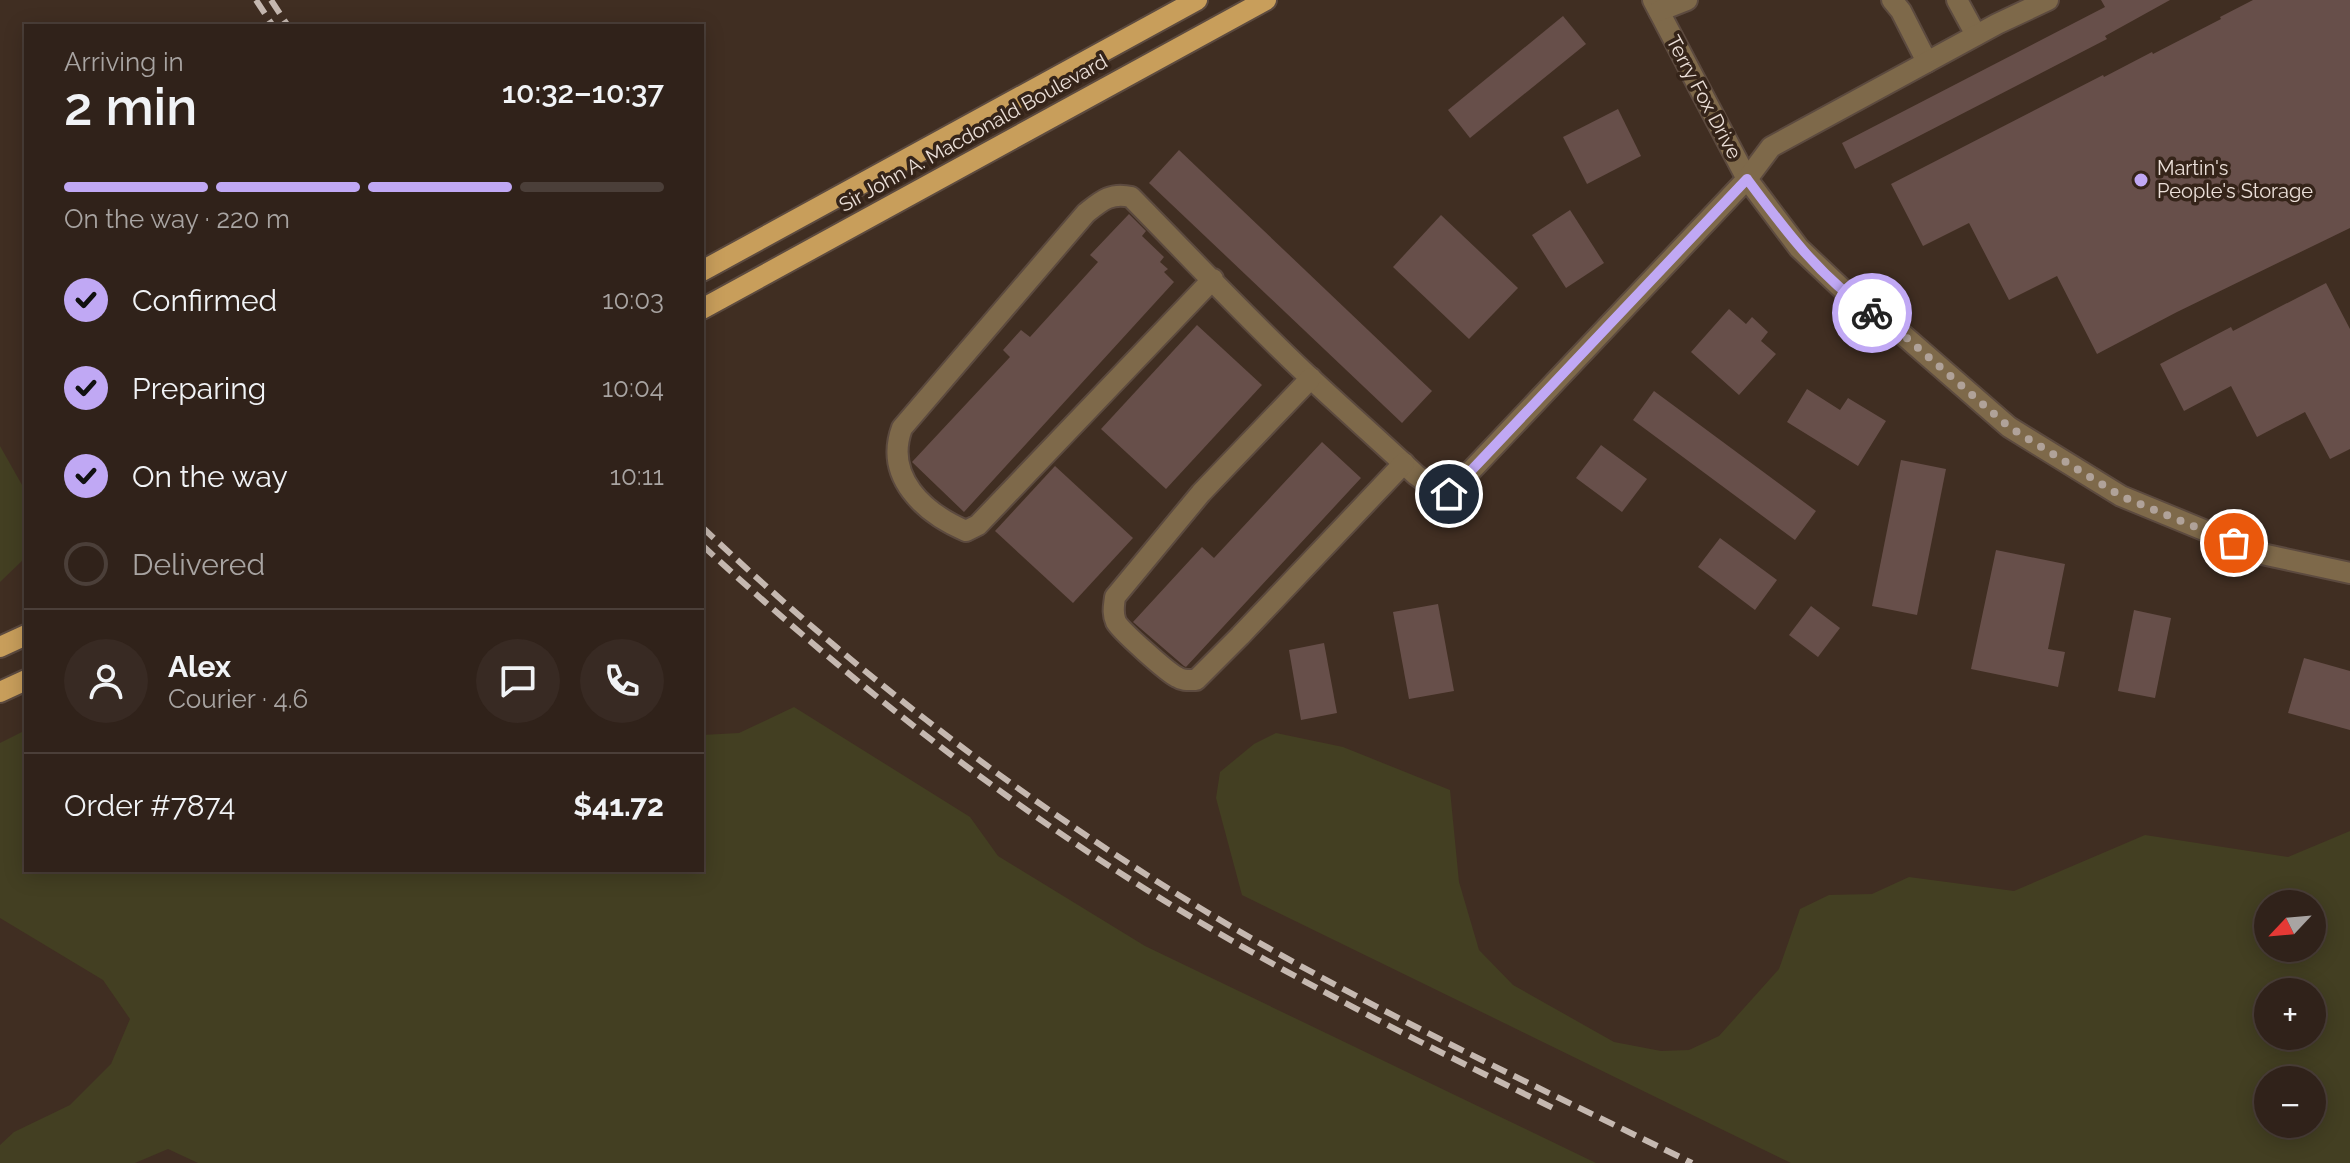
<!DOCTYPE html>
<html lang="en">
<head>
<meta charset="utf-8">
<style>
	body { margin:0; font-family:Raleway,sans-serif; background:#382a23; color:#f1f3f6; height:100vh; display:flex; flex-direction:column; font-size:30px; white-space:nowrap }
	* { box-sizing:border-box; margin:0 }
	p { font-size:26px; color:#a8a4a2 }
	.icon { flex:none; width:44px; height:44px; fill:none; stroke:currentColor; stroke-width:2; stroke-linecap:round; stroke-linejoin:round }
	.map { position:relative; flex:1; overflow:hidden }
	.drawer { position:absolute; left:24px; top:24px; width:680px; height:848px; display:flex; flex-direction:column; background:#30221a; border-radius:0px; box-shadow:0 4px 20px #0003,0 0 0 2px #4b3f39 }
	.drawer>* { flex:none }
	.needle { width:52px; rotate:244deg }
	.tools { position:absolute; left:2254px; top:890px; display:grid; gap:16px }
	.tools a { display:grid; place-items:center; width:72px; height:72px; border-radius:50%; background:#30221a; box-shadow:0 4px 20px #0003,0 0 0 2px #4b3f39; font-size:40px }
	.pin { position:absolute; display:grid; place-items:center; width:68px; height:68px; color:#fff; margin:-34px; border:4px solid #fff; border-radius:50%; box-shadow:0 2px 8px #0007 }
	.courier { position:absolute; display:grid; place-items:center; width:80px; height:80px; margin:-40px; border:6px solid #c0a8f4; border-radius:50%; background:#fff; color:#222; box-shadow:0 2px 10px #0007 }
	.summary em { font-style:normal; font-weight:600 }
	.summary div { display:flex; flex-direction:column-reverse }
	.summary { display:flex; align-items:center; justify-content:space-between; height:136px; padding:0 40px }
	h1 { font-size:52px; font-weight:600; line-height:60px }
	.bar { display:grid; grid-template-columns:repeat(4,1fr); gap:12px 8px; align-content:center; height:96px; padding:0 40px }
	.bar i { height:10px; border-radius:6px; background:#4b3f39 }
	.bar .current { background:#c0a8f4 }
	.bar p { grid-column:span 4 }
	.line { display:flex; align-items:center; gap:20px; padding:0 40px; border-top:2px solid #4b3f39 }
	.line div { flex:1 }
	.round { display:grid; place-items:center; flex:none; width:84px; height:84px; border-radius:42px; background:#382a23 }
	ol { padding:0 40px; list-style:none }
	li { display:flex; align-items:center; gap:24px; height:88px }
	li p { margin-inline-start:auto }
	li .icon { padding:8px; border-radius:50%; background:#c0a8f4; color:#111; stroke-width:4 }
	li:last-child { color:#a8a4a2 }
	li i { width:44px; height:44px; border:4px solid #4b3f39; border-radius:50% }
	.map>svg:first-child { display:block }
	.green { fill:#433f22; fill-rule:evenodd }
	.building { fill:#674f4a }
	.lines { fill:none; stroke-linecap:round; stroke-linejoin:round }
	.minor-casing { stroke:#5c4a3f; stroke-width:24 }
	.major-casing { stroke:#5c4a3f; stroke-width:24 }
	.minor { stroke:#7e694a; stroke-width:20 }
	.major { stroke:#c89e5b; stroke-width:20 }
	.rail { stroke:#c5b8b0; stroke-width:6; stroke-dasharray:16 8; stroke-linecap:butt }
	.done { stroke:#b0a299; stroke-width:8; stroke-dasharray:0 14.4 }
	.route { stroke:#c0a8f4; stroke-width:10 }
	.poi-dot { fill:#c0a8f4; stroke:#352419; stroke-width:3 }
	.labels { text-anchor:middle; stroke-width:7; stroke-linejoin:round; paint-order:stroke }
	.street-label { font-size:20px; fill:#ece0d9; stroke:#352419 }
	.poi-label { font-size:20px; fill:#ece0d9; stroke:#352419; text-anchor:start }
</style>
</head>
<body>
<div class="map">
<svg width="2350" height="1163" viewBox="0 0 2350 1163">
	<rect width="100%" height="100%" fill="#402e22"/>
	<g class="green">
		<path d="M0 446 26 492V557L0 582Z"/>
		<path d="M794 707 970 817 998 856 1145 946 1596 1163H198L168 1149 135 1163H0V1145L14 1132 70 1105 111 1064 130 1019 103 980 0 918V743L26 730V870H702V735L739 733Z"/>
		<path d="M1276 733 1343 747 1450 790 1459 882 1479 950 1513 985 1614 1042 1661 1051 1689 1050 1719 1036 1779 969 1800 909 1829 895 1872 894 1909 877 2014 891 2145 835 2288 857 2350 831V1163H1791L1242 895 1216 798 1220 772 1254 744ZM2312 904V948H2268V904ZM2268 992H2312V1036H2268ZM2268 1080H2312V1124H2268Z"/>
	</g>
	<g class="building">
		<path d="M2101 0H2170L2105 36 2107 39 1855 169 1842 143 2105 7Z"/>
		<path d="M2253 0H2350V228L2177 312 2097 354 2057 276 2009 300 1969 223 1923 246 1891 184 2103 75 2104 77 2152 52 2153 54 2221 19 2220 17Z"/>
		<path d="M1563 16 1586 44 1470 138 1448 110Z"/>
		<path d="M1618 109 1641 156 1587 184 1563 137Z"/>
		<path d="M1179 150 1432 391 1402 423 1149 183Z"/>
		<path d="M1570 210 1604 263 1566 288 1532 235Z"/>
		<path d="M1129 214 1146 231 1142 236 1164 257 1160 262 1168 269 1164 272 1174 282 964 512 912 462 1010 357 1003 350 1021 330 1030 337 1098 262 1090 255Z"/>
		<path d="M1441 215 1518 288 1469 339 1393 267Z"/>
		<path d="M2326 283 2350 329V449L2330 459 2305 412 2257 437 2231 386 2184 411 2160 364 2231 327 2233 331Z"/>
		<path d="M1729 309 1746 324 1752 317 1768 332 1761 341 1776 354 1739 395 1691 352Z"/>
		<path d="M1197 325 1262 385 1166 489 1101 429Z"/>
		<path d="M1807 389 1840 410 1848 398 1886 421 1858 466 1787 422Z"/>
		<path d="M1654 391 1816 511 1795 540 1633 420Z"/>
		<path d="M1322 442 1361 478 1186 667 1184 666 1133 622 1202 547 1214 558Z"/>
		<path d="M1601 445 1647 479 1622 512 1576 478Z"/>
		<path d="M1901 460 1946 469 1917 615 1872 606Z"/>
		<path d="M1055 466 1133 538 1073 603 995 531Z"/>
		<path d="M1720 538 1777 580 1755 610 1698 567Z"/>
		<path d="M1996 550 2065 564 2048 649 2065 652 2058 687 1971 669Z"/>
		<path d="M1438 604 1454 691 1409 699 1393 612Z"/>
		<path d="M1811 606 1840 628 1818 657 1789 635Z"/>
		<path d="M2134 610 2171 618 2155 698 2118 691Z"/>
		<path d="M1324 643 1337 713 1301 720 1289 650Z"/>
		<path d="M2304 658 2350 671V730L2288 713Z"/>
	</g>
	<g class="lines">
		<defs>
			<g id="minor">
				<path d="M1653 0 1747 179 1799 248 1854 300 1901 333 2009 427 2121 496 2262 554 2350 573"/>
				<path d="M1892 0 1901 11 1927 62"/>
				<path d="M1957 0 1976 35"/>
				<path d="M1659 11 1687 0"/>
				<path d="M1213 279 978 525 966 531C924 513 884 477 902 428L1086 213C1101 201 1111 192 1131 197 1188 255 1244 315 1303 371 1340 406 1379 440 1416 475L1434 488 1449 494 1747 179 1771 147 1997 24 2048 0"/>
				<path d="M1311 378 1201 493 1115 597C1114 606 1112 613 1116 622 1121 631 1167 672 1177 677 1183 681 1189 680 1196 680L1240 636 1404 463"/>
			</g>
			<g id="major">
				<path d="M702 271 1197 0"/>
				<path d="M702 309 1266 0"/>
				<path d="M0 647 26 635"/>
				<path d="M0 692 26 680"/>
			</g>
		</defs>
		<use href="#minor" class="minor-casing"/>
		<use href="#major" class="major-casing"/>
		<use href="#minor" class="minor"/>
		<use href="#major" class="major"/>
		<g class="rail">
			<path d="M256 0 273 26"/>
			<path d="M271 0 288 26"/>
			<path d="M702 527C857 674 1021 800 1205 911 1361 1005 1528 1082 1692 1163"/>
			<path d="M702 545C838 671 982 786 1139 885 1274 970 1417 1041 1559 1111"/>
		</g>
	</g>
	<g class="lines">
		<path class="done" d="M1872 313 1901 333 2009 427 2121 496 2234 543"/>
		<path class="route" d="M1449 494 1747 179C1785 230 1819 276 1872 313"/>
	</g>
	<circle class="poi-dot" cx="2141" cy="180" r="8"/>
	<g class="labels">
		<g class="street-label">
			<text transform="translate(1704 97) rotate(62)" y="7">Terry Fox Drive</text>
			<text transform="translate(973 133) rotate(-29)" y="7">Sir John A. Macdonald Boulevard</text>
		</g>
		<g class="poi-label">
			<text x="2157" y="175">Martin's<tspan x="2157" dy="23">People's Storage</tspan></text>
		</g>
	</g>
</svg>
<div class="tools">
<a><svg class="needle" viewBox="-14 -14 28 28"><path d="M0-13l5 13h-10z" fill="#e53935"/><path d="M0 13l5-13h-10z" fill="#a8a4a2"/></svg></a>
<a>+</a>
<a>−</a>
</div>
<div class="pin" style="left:2234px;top:543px;background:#ea580c"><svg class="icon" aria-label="bag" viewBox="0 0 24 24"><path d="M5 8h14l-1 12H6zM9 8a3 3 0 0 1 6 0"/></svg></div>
<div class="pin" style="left:1449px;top:494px;background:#1f2937"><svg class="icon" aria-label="home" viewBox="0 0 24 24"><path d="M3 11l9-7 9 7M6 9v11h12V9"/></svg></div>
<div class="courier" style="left:1872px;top:313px"><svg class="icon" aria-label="bike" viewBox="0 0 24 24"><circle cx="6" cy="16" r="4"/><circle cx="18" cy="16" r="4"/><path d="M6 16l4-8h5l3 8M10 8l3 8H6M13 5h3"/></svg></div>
<section class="drawer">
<div class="summary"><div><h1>2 min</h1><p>Arriving in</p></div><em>10:32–10:37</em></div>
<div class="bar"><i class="current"></i><i class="current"></i><i class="current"></i><i></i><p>On the way · 220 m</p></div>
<ol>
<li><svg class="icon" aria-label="check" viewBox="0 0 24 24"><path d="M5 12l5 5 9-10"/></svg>Confirmed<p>10:03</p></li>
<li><svg class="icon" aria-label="check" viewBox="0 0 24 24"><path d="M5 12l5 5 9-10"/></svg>Preparing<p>10:04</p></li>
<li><svg class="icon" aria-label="check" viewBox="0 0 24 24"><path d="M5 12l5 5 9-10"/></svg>On the way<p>10:11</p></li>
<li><i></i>Delivered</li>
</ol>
<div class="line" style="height:144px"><a class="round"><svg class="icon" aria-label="person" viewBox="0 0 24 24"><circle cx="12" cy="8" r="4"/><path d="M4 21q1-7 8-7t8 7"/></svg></a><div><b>Alex</b><p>Courier · 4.6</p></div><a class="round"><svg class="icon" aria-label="chat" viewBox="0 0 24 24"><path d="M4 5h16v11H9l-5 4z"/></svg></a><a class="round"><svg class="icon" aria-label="phone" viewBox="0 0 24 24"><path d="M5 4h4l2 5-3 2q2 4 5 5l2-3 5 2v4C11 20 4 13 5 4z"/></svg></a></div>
<div class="line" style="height:104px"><div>Order #7874</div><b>$41.72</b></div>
</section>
</div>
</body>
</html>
